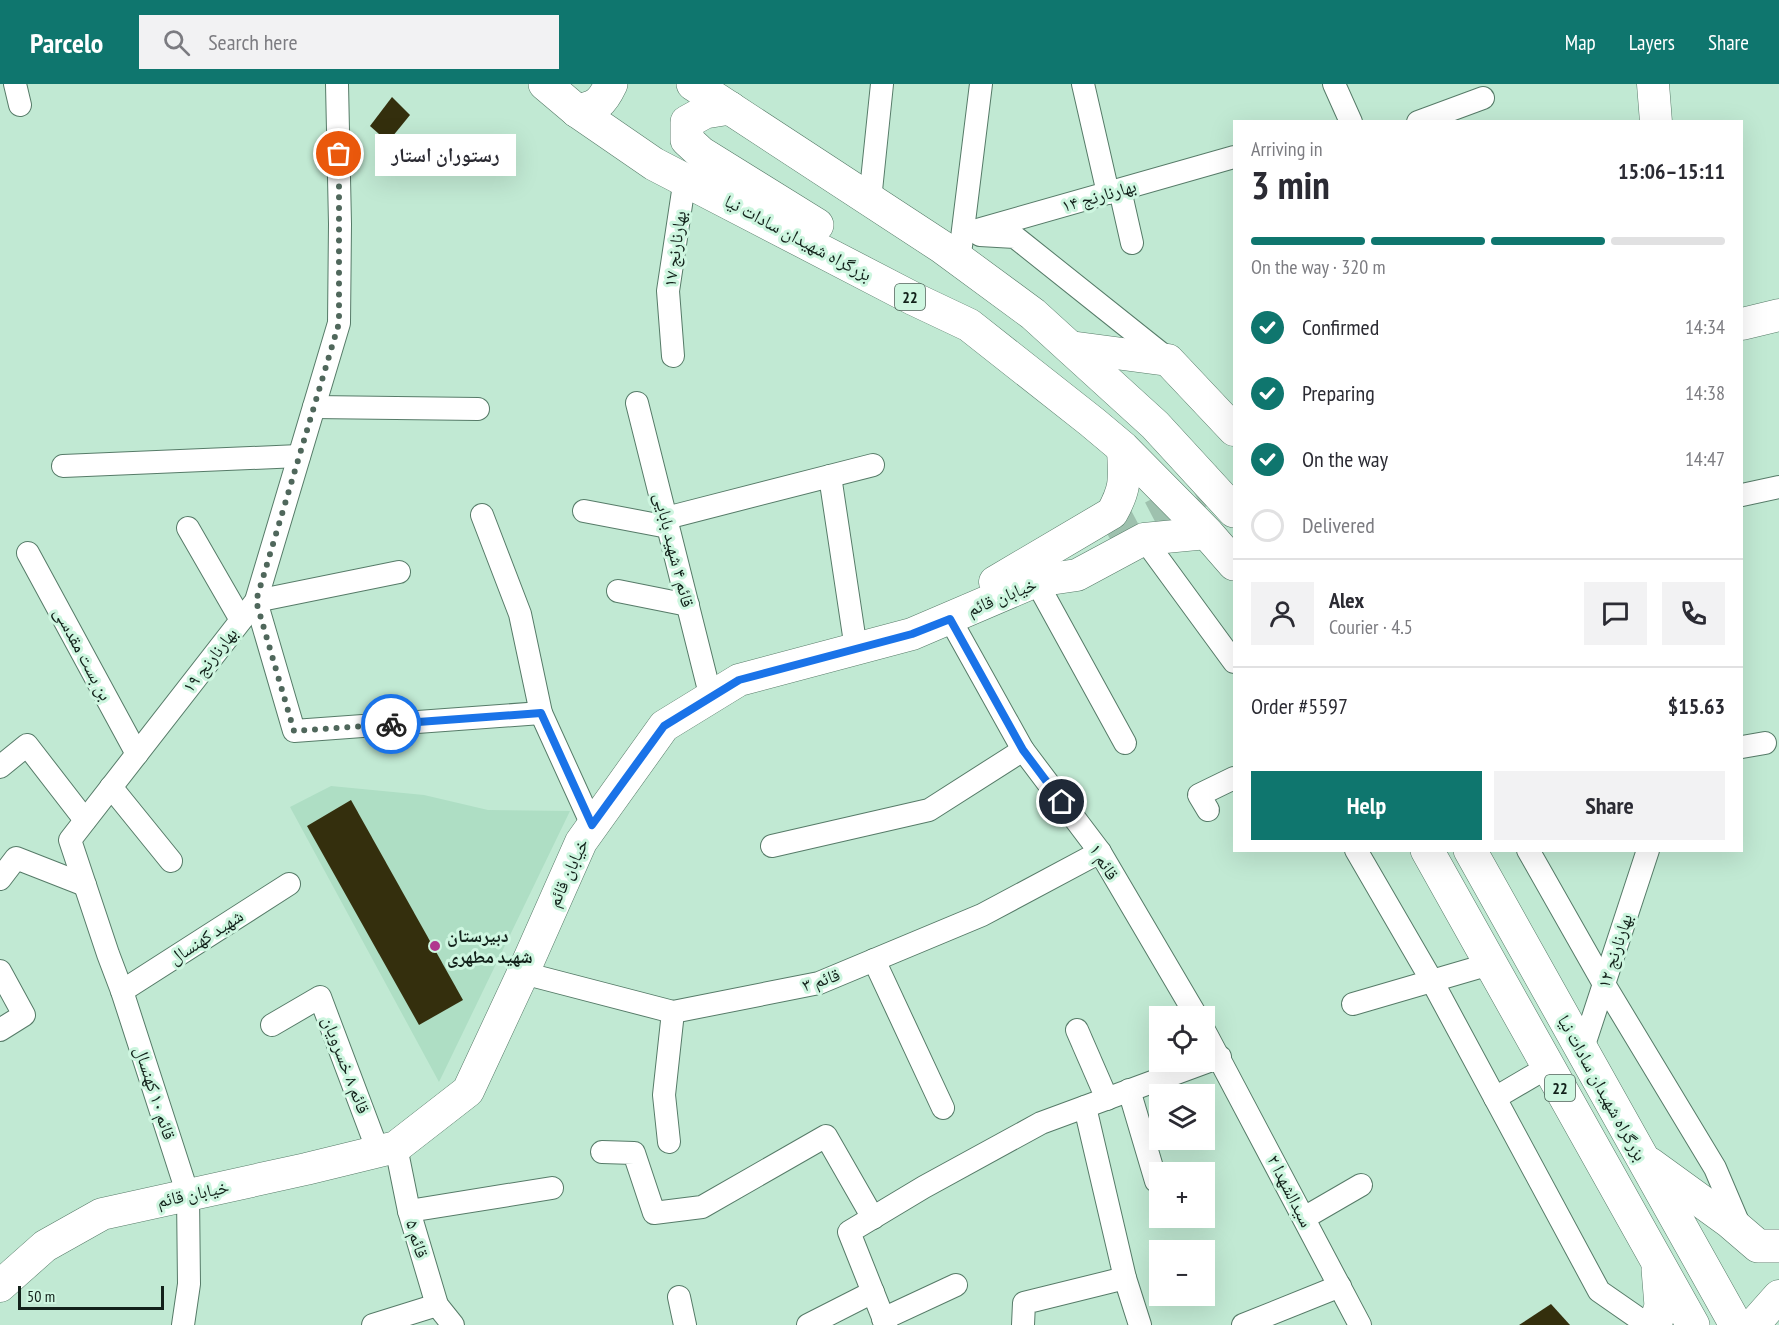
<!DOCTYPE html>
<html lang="en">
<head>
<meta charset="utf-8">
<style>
	body { margin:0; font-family:"PT Sans Narrow","Noto Naskh Arabic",sans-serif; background:#f2f2f3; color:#2b2b33; height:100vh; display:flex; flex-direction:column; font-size:22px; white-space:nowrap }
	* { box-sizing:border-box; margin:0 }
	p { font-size:20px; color:#7c7c81 }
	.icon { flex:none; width:33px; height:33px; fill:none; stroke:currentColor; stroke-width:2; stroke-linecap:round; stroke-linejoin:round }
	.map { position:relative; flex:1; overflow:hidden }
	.sheet { position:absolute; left:1233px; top:36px; width:510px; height:732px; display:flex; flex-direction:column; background:#fff; border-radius:0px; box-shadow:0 6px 24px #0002 }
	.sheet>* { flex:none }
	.controls { position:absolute; left:1149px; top:922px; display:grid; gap:12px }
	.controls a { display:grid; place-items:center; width:66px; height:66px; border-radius:0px; background:#fff; box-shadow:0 6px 24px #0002; font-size:30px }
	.scale { position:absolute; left:18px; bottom:15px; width:146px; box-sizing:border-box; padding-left:6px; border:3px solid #12211a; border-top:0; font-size:16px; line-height:21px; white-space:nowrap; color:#12211a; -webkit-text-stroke:4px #cef6e0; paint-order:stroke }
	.pin { position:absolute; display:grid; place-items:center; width:51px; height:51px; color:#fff; margin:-26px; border:3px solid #fff; border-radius:50%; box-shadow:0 2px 6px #0007 }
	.courier { position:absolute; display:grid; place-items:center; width:60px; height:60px; margin:-30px; border:4px solid #1a73e8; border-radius:50%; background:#fff; color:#222; box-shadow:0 2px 8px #0007 }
	.bubble { position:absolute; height:42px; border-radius:0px; background:#fff; box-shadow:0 6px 24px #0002; font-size:20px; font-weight:800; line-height:42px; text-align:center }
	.headline em { font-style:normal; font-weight:800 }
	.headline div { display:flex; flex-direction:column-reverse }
	.headline { display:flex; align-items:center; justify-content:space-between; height:102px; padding:0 18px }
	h1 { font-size:39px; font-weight:800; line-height:45px }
	.bar { display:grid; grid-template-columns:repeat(4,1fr); gap:9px 6px; align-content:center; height:72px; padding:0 18px }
	.bar i { height:8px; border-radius:4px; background:#e1e1e2 }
	.bar .on { background:#0f766e }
	.bar p { grid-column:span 4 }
	.line { display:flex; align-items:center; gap:15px; padding:0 18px; border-top:2px solid #e1e1e2 }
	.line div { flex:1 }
	.round { display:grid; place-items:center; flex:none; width:63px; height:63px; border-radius:0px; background:#f2f2f3 }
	ol { padding:0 18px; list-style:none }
	li { display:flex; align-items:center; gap:18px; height:66px }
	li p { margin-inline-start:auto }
	li .icon { padding:6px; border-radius:50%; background:#0f766e; color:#fff; stroke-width:4 }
	li:last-child { color:#7c7c81 }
	li i { width:33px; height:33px; border:3px solid #e1e1e2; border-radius:50% }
	.button { display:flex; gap:12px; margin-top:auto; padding:12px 18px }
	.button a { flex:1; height:69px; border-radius:0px; background:#0f766e; color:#fff; font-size:24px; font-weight:800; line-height:69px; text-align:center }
	.button a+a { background:#f2f2f3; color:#2b2b33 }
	header { display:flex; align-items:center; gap:36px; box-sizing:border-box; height:84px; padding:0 30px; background:#0f766e; color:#fff }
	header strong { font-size:28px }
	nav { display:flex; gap:33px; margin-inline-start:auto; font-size:21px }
	.search { width:420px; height:54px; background:#f2f2f3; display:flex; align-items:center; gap:15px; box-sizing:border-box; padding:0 21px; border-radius:0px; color:#7c7c81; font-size:22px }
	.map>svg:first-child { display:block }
	.built { fill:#aedec4 }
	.building { fill:#342f0d }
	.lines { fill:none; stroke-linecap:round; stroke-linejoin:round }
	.secondary-tunnel { stroke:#9ec1ae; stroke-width:32; stroke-dasharray:32 16; stroke-linecap:butt }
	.street-casing { stroke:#567b68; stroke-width:24 }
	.secondary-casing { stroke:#567b68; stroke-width:33 }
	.highway-casing { stroke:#567b68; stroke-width:34 }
	.street { stroke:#fff; stroke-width:22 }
	.secondary { stroke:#fff; stroke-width:32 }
	.highway { stroke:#fff; stroke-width:33 }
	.done { stroke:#4f675b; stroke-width:6; stroke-dasharray:0 10.8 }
	.route { stroke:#1a73e8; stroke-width:8 }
	.poi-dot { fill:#b0398e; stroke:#cef6e0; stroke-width:2 }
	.labels { text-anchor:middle; stroke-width:6; stroke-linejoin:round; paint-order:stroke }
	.shield { fill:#cef6e0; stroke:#4a6155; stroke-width:1.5 }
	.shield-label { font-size:16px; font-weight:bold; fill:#12211a }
	.street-label { font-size:18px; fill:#12211a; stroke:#cef6e0 }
	.poi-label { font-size:18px; font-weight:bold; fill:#12211a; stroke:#cef6e0; text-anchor:start }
</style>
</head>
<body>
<header>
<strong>Parcelo</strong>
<div class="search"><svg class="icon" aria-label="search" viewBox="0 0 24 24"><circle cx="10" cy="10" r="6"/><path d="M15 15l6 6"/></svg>Search here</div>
<nav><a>Map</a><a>Layers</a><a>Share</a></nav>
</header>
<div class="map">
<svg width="1779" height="1241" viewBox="0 0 1779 1241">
	<rect width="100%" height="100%" fill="#c1e9d3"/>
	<path class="built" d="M331 702 424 711 488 726 570 727 439 998 290 723Z"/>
	<g class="building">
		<path d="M392 13 410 31 388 58 370 42Z"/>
		<path d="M351 716 463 916 419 941 307 742Z"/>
		<path d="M1551 1220 1570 1241H1519Z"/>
	</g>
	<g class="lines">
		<path class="secondary-tunnel" d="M1110 455 1234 390"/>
		<defs>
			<g id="street">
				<path d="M15 0 20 21"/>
				<path d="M1083 0 1108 109"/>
				<path d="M1334 0 1351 38"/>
				<path d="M1418 38 1483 14"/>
				<path d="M1120 106 1132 159"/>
				<path d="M870 116 882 0"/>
				<path d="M963 150 1234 73"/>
				<path d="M980 151 1015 153 1168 275"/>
				<path d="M961 162 981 0"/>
				<path d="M673 272 668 207 685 94"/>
				<path d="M637 319 711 614"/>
				<path d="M314 323 478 325"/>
				<path d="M63 382 299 372"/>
				<path d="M830 392 856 565"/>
				<path d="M1742 411 1779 403"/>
				<path d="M584 427 668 443"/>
				<path d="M482 431 520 530 541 629 592 741"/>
				<path d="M666 434 873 381"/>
				<path d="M188 444 241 536"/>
				<path d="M1144 455 1234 578"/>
				<path d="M28 469 137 670"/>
				<path d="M399 488 256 517 294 647 541 629"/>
				<path d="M1036 497 1125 659"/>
				<path d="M618 507 688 521"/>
				<path d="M950 535 1023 666 1100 768 1197 933"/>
				<path d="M1742 663 1765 659"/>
				<path d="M0 683 27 661 85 736"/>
				<path d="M111 703 171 777"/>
				<path d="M1208 726 1199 711 1234 694"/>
				<path d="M772 762 929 726 1023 666"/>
				<path d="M1356 766 1432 897 1599 1207 1648 1241"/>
				<path d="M1528 766 1604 900 1715 1084 1741 1145"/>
				<path d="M0 795 16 774 85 801"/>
				<path d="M874 876 943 1024"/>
				<path d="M0 887 24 931 0 946"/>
				<path d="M523 889 673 928 819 899 982 831 1100 768"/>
				<path d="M122 907 289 800"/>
				<path d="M1353 920 1490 880"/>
				<path d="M272 941 320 913 378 1067"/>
				<path d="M1077 946 1107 1015"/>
				<path d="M1204 946 1360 1241"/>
				<path d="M1582 967 1648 766"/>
				<path d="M1129 1006 1156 1097"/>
				<path d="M1495 1014 1548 983"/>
				<path d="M1085 1023 1125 1194 1140 1241"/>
				<path d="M669 1058 664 1011 673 928"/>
				<path d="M396 1063 409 1127 437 1221 453 1241"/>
				<path d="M602 1068 634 1069 654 1129 702 1123 826 1052 873 1134"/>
				<path d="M409 1127 552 1104"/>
				<path d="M1304 1134 1361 1101"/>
				<path d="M679 1213 685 1241"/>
				<path d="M883 1235 956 1201"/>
				<path d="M183 1241 189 1200 188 1111 122 907 108 870 70 756 256 517 339 239 340 140 337 0"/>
				<path d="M373 1241 437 1221"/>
				<path d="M808 1241 873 1208"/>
				<path d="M886 1241 849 1148 924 1103 1041 1039 1220 973"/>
				<path d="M1023 1241 1024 1219 1125 1194"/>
				<path d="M1243 1241 1340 1202"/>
			</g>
			<g id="secondary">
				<path d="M1653 0 1656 38"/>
				<path d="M1742 240 1779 231"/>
				<path d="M1070 263 1168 276 1234 346"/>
				<path d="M995 498 1112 429C1127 402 1124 394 1123 364"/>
				<path d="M0 1202 45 1162 102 1130 306 1085 396 1063 468 1007 523 889 581 758 664 642 739 596 912 550 1036 497 1077 491 1144 455 1207 449"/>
				<path d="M1755 1239 1779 1212"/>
			</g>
			<g id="highway">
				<path d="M545 0 577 27 654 80 914 215 969 241 1092 338 1123 364 1207 449 1234 480"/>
				<path d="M693 0 942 163 1033 230 1155 341 1234 427"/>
				<path d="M730 24 705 28 687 38V56L701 69 817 141"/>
				<path d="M577 27C597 23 602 19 611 0"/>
				<path d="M1427 766 1693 1241"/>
				<path d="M1470 766 1736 1241"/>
				<path d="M1650 1080 1730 1138 1758 1162H1779"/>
				<path d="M1655 1241 1661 1222 1658 1185"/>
			</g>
		</defs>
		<use href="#street" class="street-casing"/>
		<use href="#secondary" class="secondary-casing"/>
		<use href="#highway" class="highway-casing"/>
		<use href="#street" class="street"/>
		<use href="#secondary" class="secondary"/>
		<use href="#highway" class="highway"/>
	</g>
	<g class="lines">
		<path class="done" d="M339 70V239L256 517 294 647 391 640"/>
		<path class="route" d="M391 640 541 629 592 741 664 642 739 596 912 550 950 535 1023 666 1062 718"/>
	</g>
	<circle class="poi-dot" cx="435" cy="862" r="6"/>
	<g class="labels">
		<g class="shield">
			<rect x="895" y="200" width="30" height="26" rx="4.5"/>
			<rect x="1545" y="991" width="30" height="26" rx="4.5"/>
		</g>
		<g class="shield-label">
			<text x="910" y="219">22</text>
			<text x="1560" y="1010">22</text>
		</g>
		<g class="street-label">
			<text transform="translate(1099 112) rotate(-16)" y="6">بهارنارنج ۱۴</text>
			<text transform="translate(798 154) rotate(28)" y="6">بزرگراه شهیدان سادات نیا</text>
			<text transform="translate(675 165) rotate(-82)" y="6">بهارنارنج ۱۷</text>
			<text transform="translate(674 466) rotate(76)" y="6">قائم ۴ شهید بابایی</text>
			<text transform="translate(1002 513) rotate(-22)" y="6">خیابان قائم</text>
			<text transform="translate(83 570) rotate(62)" y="6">بن بست مقدسی</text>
			<text transform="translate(210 576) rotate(-52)" y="6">بهارنارنج ۱۹</text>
			<text transform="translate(1104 778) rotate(58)" y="6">قائم ۱</text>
			<text transform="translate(568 789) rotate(-65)" y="6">خیابان قائم</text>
			<text transform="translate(206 853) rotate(-33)" y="6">شهید کهنسال</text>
			<text transform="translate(1615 867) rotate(-72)" y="6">بهارنارنج ۱۲</text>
			<text transform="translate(821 896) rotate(-18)" y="6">قائم ۳</text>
			<text transform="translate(346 981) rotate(69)" y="6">قائم ۸ خسرویان</text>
			<text transform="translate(1602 1004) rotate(61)" y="6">بزرگراه شهیدان سادات نیا</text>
			<text transform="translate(155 1009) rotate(72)" y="6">قائم ۱۰ کهنسال</text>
			<text transform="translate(1290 1107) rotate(63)" y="6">سیدالشهدا ۲</text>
			<text transform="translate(193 1110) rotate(-12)" y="6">خیابان قائم</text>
			<text transform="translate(417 1155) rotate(73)" y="6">قائم ۵</text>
		</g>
		<g class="poi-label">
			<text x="447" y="858">دبیرستان<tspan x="447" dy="21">شهید مطهری</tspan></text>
		</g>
	</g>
</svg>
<div class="controls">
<a><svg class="icon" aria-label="locate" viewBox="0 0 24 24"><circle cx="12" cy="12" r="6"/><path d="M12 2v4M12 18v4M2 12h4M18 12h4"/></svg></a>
<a><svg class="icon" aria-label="layers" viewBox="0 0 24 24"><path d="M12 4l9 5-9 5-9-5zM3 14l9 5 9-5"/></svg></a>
<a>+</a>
<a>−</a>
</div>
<div class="scale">50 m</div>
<div class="pin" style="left:339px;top:70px;background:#ea580c"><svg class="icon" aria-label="bag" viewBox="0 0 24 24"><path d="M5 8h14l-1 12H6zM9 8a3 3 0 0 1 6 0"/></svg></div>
<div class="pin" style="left:1062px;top:718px;background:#1f2937"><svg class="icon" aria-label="home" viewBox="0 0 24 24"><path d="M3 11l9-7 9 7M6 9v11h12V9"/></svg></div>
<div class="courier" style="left:391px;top:640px"><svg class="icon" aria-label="bike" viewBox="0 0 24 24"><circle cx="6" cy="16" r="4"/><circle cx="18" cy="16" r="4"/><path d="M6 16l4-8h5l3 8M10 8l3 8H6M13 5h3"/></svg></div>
<div class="bubble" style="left:375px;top:50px;width:141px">رستوران استار</div>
<section class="sheet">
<div class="headline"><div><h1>3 min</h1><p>Arriving in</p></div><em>15:06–15:11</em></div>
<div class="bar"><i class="on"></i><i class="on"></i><i class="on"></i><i></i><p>On the way · 320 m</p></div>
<ol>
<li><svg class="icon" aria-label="check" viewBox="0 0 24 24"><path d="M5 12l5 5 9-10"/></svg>Confirmed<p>14:34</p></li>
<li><svg class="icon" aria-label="check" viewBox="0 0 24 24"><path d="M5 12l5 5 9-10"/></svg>Preparing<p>14:38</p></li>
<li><svg class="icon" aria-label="check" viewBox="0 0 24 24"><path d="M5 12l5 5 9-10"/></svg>On the way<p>14:47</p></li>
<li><i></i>Delivered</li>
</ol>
<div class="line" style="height:108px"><a class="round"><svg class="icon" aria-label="person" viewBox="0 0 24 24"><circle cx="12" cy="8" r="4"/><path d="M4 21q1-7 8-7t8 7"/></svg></a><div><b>Alex</b><p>Courier · 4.5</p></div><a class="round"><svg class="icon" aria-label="chat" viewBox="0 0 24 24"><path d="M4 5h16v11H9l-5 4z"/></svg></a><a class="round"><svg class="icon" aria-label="phone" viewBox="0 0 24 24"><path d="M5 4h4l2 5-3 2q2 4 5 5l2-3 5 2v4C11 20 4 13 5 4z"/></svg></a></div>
<div class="line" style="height:78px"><div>Order #5597</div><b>$15.63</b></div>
<div class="button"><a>Help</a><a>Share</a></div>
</section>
</div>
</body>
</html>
